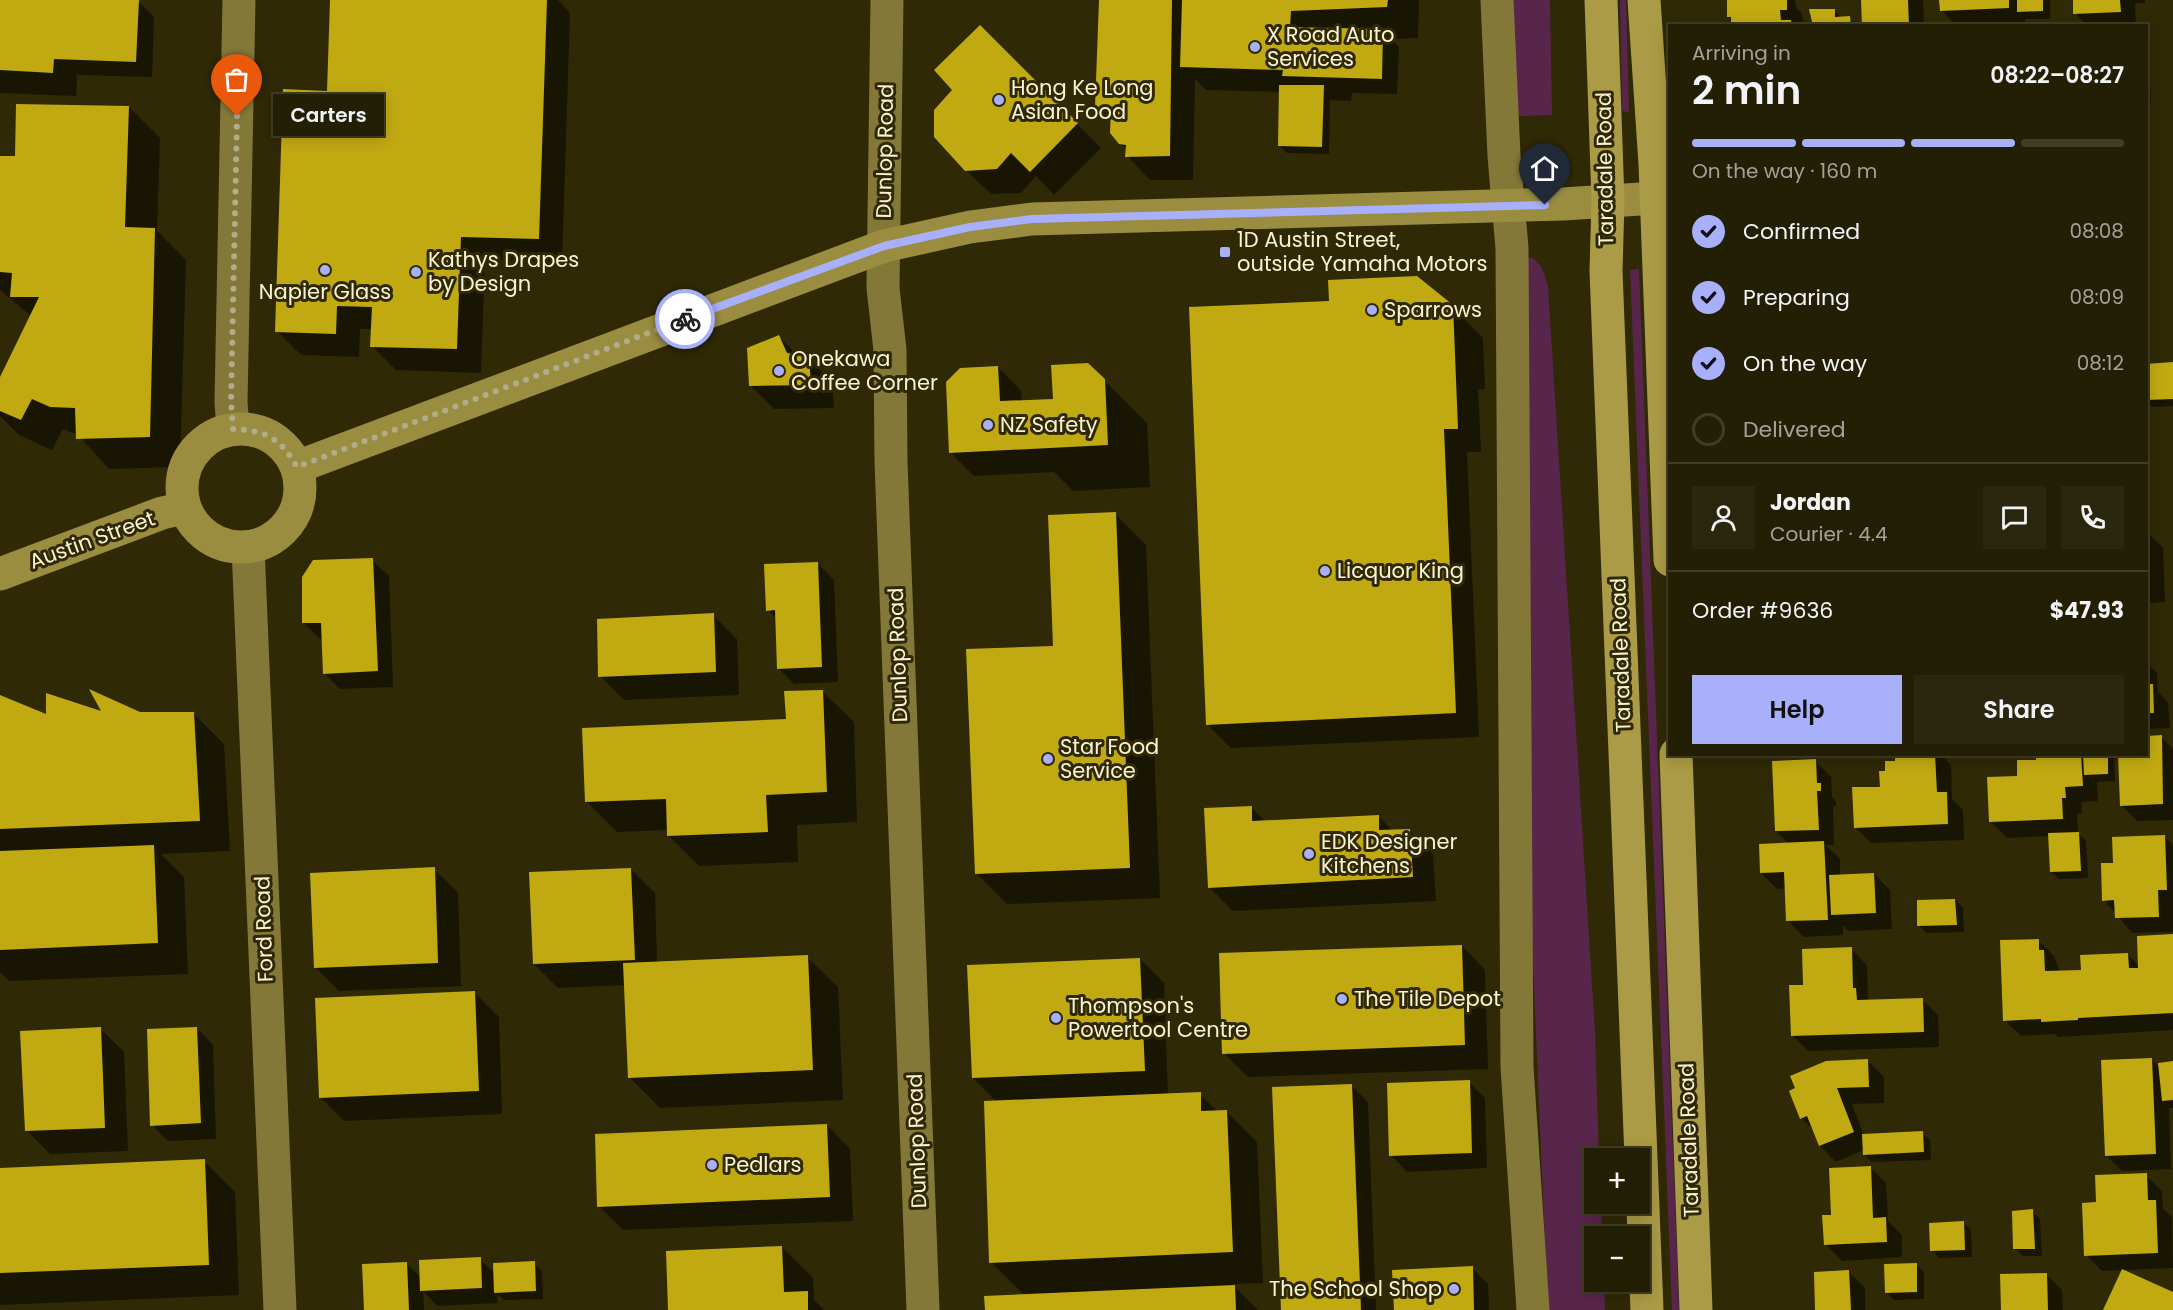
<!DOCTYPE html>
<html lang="en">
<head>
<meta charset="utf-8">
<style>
	body { margin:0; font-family:Poppins,sans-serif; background:#2b270e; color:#f1f3f6; height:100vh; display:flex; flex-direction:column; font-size:22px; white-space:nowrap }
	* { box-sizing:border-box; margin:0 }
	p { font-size:20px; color:#a3a29a }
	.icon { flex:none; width:33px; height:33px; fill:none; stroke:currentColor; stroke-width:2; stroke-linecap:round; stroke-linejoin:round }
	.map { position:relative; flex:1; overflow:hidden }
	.details { position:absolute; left:1668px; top:24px; width:480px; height:732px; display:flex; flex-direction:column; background:#231f04; border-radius:0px; box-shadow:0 3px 15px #0003,0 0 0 2px #403d26 }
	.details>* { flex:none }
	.tools { position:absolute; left:1584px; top:1148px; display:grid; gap:12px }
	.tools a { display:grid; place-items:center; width:66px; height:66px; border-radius:0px; background:#231f04; box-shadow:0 3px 15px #0003,0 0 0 2px #403d26; font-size:30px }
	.pin { position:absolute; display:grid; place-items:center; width:51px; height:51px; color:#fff; margin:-62px -26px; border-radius:50% 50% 50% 0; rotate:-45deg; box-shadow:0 0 6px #0007 }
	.pin .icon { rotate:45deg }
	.courier { position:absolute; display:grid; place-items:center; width:60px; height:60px; margin:-30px; border:4px solid #a8b0fc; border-radius:50%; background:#fff; color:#222; box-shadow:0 2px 8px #0007 }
	.bubble { position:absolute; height:42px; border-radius:0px; background:#231f04; box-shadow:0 3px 15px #0003,0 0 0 2px #403d26; font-size:20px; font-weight:600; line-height:42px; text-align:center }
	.summary em { font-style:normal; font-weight:600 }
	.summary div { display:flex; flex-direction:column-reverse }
	.summary { display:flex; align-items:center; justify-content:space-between; height:102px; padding:0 24px }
	h1 { font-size:39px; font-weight:600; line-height:45px }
	.bar { display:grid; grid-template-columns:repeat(4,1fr); gap:9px 6px; align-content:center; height:72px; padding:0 24px }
	.bar i { height:8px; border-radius:4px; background:#403d26 }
	.bar .active { background:#a8b0fc }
	.bar p { grid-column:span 4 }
	.line { display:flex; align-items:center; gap:15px; padding:0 24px; border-top:2px solid #403d26 }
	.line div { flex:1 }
	.round { display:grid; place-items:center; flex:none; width:63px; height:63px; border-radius:0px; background:#2b270e }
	ol { padding:0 24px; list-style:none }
	li { display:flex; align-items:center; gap:18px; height:66px }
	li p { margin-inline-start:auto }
	li .icon { padding:6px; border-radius:50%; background:#a8b0fc; color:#111; stroke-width:4 }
	li:last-child { color:#a3a29a }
	li i { width:33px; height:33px; border:3px solid #403d26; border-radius:50% }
	.button { display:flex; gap:12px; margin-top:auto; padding:12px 24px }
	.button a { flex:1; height:69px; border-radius:0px; background:#a8b0fc; color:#111; font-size:24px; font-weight:600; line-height:69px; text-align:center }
	.button a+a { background:#2b270e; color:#f1f3f6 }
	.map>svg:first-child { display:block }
	.green { fill:#59264b }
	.shadow { fill:#0007 }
	.building { fill:#c1a912 }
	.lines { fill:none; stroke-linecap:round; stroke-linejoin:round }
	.minor { stroke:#847838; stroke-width:33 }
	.major { stroke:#9b8d40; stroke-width:33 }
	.highway { stroke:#ab9b46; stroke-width:33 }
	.done { stroke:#b2ac8b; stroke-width:6; stroke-dasharray:0 10.8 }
	.route { stroke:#a8b0fc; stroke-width:8 }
	.poi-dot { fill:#a8b0fc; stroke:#2f2906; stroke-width:2 }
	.labels { text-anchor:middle; stroke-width:6; stroke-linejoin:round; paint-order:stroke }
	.poi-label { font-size:21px; fill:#f9f3d3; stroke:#2f2906; text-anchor:start }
	.street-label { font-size:21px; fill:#f9f3d3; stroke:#2f2906 }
</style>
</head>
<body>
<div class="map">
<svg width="2173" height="1310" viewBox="0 0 2173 1310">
	<rect width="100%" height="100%" fill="#2f2906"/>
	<g class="green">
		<path d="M1491 0H1550L1552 115 1492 117Z"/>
		<path d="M1620 0H1626L1629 112 1622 111Z"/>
		<path d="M1520 258H1533L1542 268 1548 286 1595 1033 1599 1158H1594V1203H1601L1602 1236H1594V1281H1604L1605 1310H1548L1504 295Z"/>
		<path d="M1639 269 1679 1310H1672L1630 270Z"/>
	</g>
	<g class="shadow">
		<path d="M0 0 138 1 154 17 152 77 77 75 76 96 0 93Z"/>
		<path d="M331 0H558L570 13 562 262 485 260 481 373 396 370 372 346V329H360L359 357 301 355 277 331 328 92Z"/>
		<path d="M1100 0H1419L1418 38 1391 39 1399 47 1397 94 1352 93 1351 101 1330 100 1329 154 1287 153 1279 145 1281 92 1206 90 1195 79 1193 180H1150L1127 156V150L1120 143 1112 121 1097 106Z"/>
		<path d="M1728 0H1795L1796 7 1802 14 1803 25 1733 26 1729 16Z"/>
		<path d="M1863 0H1923L1924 26H1864Z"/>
		<path d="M1941 0H2050V19H2025V24L1957 26 1941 10Z"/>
		<path d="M2074 0H2145V3H2135L2136 26H2087L2075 13Z"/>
		<path d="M1834 10 1841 18H1849L1857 25 1813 26Z"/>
		<path d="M980 27 1101 148 1054 195 1036 176 1021 193 991 194 966 170 954 90Z"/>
		<path d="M2146 59 2149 62 2151 103H2146Z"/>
		<path d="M129 107 160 138 157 231 186 260 180 467 109 469 78 435 63 429 52 450 19 435 0 416V380L31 316 0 290V157L16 158Z"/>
		<path d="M2146 260 2149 262 2150 285H2146Z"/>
		<path d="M1452 307 1483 338 1485 389H1478L1481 452H1467L1479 737 1231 748 1207 724Z"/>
		<path d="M779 337 799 357 808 358 832 382 834 408 774 409 750 385Z"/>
		<path d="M2173 364V406L2152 407 2147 402 2146 418V365Z"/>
		<path d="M998 367 1021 391 1022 402 1054 400 1104 380 1147 423 1150 487 1073 491 1054 472 974 476 950 452Z"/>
		<path d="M2146 461 2149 464 2150 491H2147L2149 531H2146Z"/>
		<path d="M1115 514 1146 545 1160 898 1007 904 976 873 1054 647Z"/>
		<path d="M2146 531 2163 548 2165 602 2146 603Z"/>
		<path d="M372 560 389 576 393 687 340 689 324 673 323 639H320L304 623Z"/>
		<path d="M818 564 834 580 838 682 794 684 778 668 777 619 767 610Z"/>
		<path d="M713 615 737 639 739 695 624 700 600 676Z"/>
		<path d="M2146 662 2157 673 2158 692 2168 702 2170 728 2146 729Z"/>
		<path d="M823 692 854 722 857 822 797 825 798 862 699 866 668 835V830L617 832 586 801 787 720Z"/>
		<path d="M193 713 224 744 230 851 161 854 184 877 188 974 9 981 0 972V718Z"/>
		<path d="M2161 737 2173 749V820L2137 821 2121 805 2146 754Z"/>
		<path d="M1897 754H1940L1951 765 1952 799 1963 810 1964 840 1871 843 1855 827 1881 788 1887 772 1897 762Z"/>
		<path d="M2037 754H2114L2115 781 2097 782 2098 801 2081 802 2082 813 2077 814 2078 833 2086 841 2088 878 2059 879 2051 872 2050 836 2007 838 1991 822 2019 777 2038 761Z"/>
		<path d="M1815 761 1831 777 1832 797 1836 801V806H1833L1834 845H1826L1840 859V876L1874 874 1890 890 1892 929 1848 931 1843 925V935L1804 937 1788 921 1786 888 1777 889 1761 873 1789 844 1776 831Z"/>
		<path d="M1251 807 1266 822 1378 816 1393 831 1409 830 1433 854 1436 901 1233 911 1209 887Z"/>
		<path d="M2164 836 2173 845V932L2132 933 2104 900 2114 865Z"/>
		<path d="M434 869 458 893 461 986 339 991 315 967Z"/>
		<path d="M631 869 655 893 657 963 807 957 838 987 843 1100 660 1108 629 1077 626 985 558 988 534 964Z"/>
		<path d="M1955 900 1963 908 1964 932 1926 933 1919 925Z"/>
		<path d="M2173 935V1030L2058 1037 2055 1034 2021 1036 2004 1020 2038 940 2054 956 2060 972 2082 971 2127 954 2140 967Z"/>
		<path d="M1462 946 1485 970 1488 1069 1248 1077 1224 1053Z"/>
		<path d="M1851 949 1867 965 1868 1001 1922 999 1938 1015 1939 1047 1808 1051 1792 1035 1805 987Z"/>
		<path d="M1140 959 1164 983 1168 1095 1200 1094 1218 1112 1226 1111 1257 1142 1263 1283 1232 1284 1258 1310H986L1024 1295 991 1262 997 1102 973 1078Z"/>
		<path d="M475 993 499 1017 502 1114 344 1121 320 1097Z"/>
		<path d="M197 1028 213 1045 216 1139 168 1141 152 1125Z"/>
		<path d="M101 1029 124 1052 128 1151 50 1154 26 1130Z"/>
		<path d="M2152 1060 2160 1068 2173 1063V1108H2169L2171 1169 2122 1171 2106 1155Z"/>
		<path d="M1868 1061 1884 1077V1103L1852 1104 1864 1136 1922 1133 1930 1140 1931 1160 1872 1162 1864 1155V1150L1836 1162 1820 1146 1815 1131 1801 1118 1797 1089Z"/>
		<path d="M1469 1082 1485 1098 1487 1168 1407 1172 1391 1155Z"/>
		<path d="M1352 1086 1368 1102 1376 1310H1282Z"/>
		<path d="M827 1125 850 1149 853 1221 623 1230 599 1206Z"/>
		<path d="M204 1161 235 1192 239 1295 0 1305V1170Z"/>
		<path d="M1870 1167 1886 1183 1888 1221 1902 1235V1257L1842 1261 1826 1245 1832 1216Z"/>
		<path d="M2146 1175 2162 1191 2163 1209 2172 1217 2173 1268 2102 1271 2086 1255 2097 1204Z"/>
		<path d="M2032 1211 2040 1219 2042 1256H2023L2015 1249Z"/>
		<path d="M1964 1223 1971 1230 1972 1257 1939 1258 1932 1250Z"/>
		<path d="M782 1247 813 1278 814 1300 824 1310H669Z"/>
		<path d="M480 1259 495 1274 534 1263 542 1271 543 1299 504 1300 497 1294 498 1303 437 1306 423 1291 424 1310H365L406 1263 421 1278Z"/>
		<path d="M1916 1264 1924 1272V1299L1894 1300 1886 1292Z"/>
		<path d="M1472 1268 1488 1284 1489 1310H1395Z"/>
		<path d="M1849 1272 1865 1288V1310H1817Z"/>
		<path d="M2046 1274 2062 1290 2063 1310H2002Z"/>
	</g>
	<g class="building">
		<path d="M0 0H139L136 62 54 59 53 73 0 70Z"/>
		<path d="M330 0H547L539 239 461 237 457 349 370 347 372 307 337 306 336 334 275 332 283 89 327 91Z"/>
		<path d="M1099 0H1172L1170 156 1125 157 1126 145 1119 144 1110 133 1111 107H1095Z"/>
		<path d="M1182 0H1388L1387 7 1291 11 1290 27 1383 29 1382 79 1282 76 1283 70 1180 67Z"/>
		<path d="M1727 0H1787V10H1780L1781 20H1791L1792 26H1731V17H1727Z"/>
		<path d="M1861 0H1908L1909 26H1862Z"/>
		<path d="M1939 0H2009V8L1940 11Z"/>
		<path d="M2017 0H2043V11L2017 12Z"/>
		<path d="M2073 0H2120L2121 12 2073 14Z"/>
		<path d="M1809 9H1835V17L1850 16 1851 26H1813Z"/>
		<path d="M980 25 1078 123 1030 172 1011 153 997 169 965 171 934 137V110L952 90 934 70Z"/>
		<path d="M1279 85H1324L1322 147 1278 146Z"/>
		<path d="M16 104 129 106 125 227 155 228 150 437 76 439 75 408 50 407 32 399 21 420 0 411V377L39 297H10L12 273 0 272V156H15Z"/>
		<path d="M1417 276 1453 305 1458 429H1444L1456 713 1206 725 1189 307 1329 301 1328 280Z"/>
		<path d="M779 335 787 353 809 356 811 385 749 386 747 348Z"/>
		<path d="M2173 362V399L2146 400V364Z"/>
		<path d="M1088 363 1105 379 1108 445 949 453 946 382 960 368 998 366 1000 401 1053 399 1051 365Z"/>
		<path d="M1116 512 1130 868 975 874 966 649 1053 646 1048 515Z"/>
		<path d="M2146 545H2148L2150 587H2146Z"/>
		<path d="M373 558 378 671 323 674 321 623H302V577L313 560Z"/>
		<path d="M818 562 822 667 777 669 775 610 766 611 764 564Z"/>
		<path d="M714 613 716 672 598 677 597 619Z"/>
		<path d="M2146 684H2153L2154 713H2146Z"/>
		<path d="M89 689 140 712H194L200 821 0 829V695L46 714V693L101 711Z"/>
		<path d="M823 690 827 792 766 795 768 832 667 836 666 799 585 802 582 728 786 719 784 691Z"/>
		<path d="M2162 735 2163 804 2120 806 2118 754H2146V736Z"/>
		<path d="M1895 754H1935L1937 792H1947L1948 824 1854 828 1852 787H1880L1879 771H1885V761H1895Z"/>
		<path d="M2036 754H2081L2083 786 2065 787 2066 798H2062L2063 819 1989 822 1987 777 2017 776V760H2036Z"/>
		<path d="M2083 754H2108V774L2084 775Z"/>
		<path d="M1816 759 1817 783H1821V791H1817L1819 830 1775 831 1772 761Z"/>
		<path d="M1252 806V821L1379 815V830L1410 829 1413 877 1208 888 1204 808Z"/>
		<path d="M2079 832 2081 871 2050 872 2048 833Z"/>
		<path d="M2165 835 2167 890H2158L2159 917 2115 918 2114 900 2102 901 2101 863H2113L2112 837Z"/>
		<path d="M1824 841 1828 920 1786 921 1784 872 1760 873 1759 844Z"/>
		<path d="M154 845 158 943 0 950V851Z"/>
		<path d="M435 867 438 963 314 968 310 873Z"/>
		<path d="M631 868 635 960 533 964 529 872Z"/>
		<path d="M1874 873 1876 913 1831 915 1829 875Z"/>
		<path d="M1955 899 1957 925 1917 926V900Z"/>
		<path d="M2173 934V1013L2078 1018V1020L2059 1021 2041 1022V1019L2003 1021 2000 940 2039 939V950H2044L2045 971 2081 970 2080 955 2128 953 2129 968H2138L2137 936Z"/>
		<path d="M1462 945 1465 1045 1222 1054 1219 953Z"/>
		<path d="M1852 947 1853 988H1856L1857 1000 1923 998 1924 1032 1791 1036 1789 985H1803L1802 949Z"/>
		<path d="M808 955 813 1070 628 1078 623 963Z"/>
		<path d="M1140 958 1145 1071 972 1078 967 965Z"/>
		<path d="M475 991 479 1091 319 1098 315 998Z"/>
		<path d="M101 1027 105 1128 25 1131 20 1031Z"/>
		<path d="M197 1027 201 1123 150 1126 147 1029Z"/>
		<path d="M2152 1058 2156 1154 2105 1156 2101 1060Z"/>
		<path d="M1868 1059 1869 1087 1837 1088 1854 1132 1819 1146 1807 1116 1800 1119 1789 1091 1795 1088 1790 1076 1826 1061Z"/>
		<path d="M2173 1061V1100L2162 1101 2158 1063Z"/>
		<path d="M1470 1080 1472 1153 1389 1156 1387 1083Z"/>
		<path d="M1352 1084 1361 1310H1281L1272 1087Z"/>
		<path d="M1201 1092V1111L1227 1110 1233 1252 989 1263 984 1101Z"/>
		<path d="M827 1124 830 1197 597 1207 595 1134Z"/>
		<path d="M1923 1131 1924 1152 1863 1155 1862 1134Z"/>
		<path d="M205 1159 209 1265 0 1273V1168Z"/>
		<path d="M1871 1166 1873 1218 1886 1217 1887 1242 1824 1245 1822 1215H1831L1829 1168Z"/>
		<path d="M2147 1173 2148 1200H2156L2158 1253 2084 1256 2082 1203 2096 1202 2095 1175Z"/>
		<path d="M2033 1209 2035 1249H2013L2012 1211Z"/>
		<path d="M1964 1221 1965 1250 1930 1251 1929 1223Z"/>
		<path d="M782 1246 784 1292 808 1291V1310H668L666 1251Z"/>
		<path d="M481 1257 482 1288 420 1291 419 1260Z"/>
		<path d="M535 1261 536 1291 494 1293 493 1263Z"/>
		<path d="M407 1262 409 1310H364L362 1264Z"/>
		<path d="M1917 1263V1292L1885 1293 1884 1264Z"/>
		<path d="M1473 1266 1474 1310H1394L1392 1270Z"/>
		<path d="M2122 1269 2173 1292V1310H2103Z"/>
		<path d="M1849 1270 1851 1310H1815L1814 1272Z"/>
		<path d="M2047 1273 2048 1310H2001L2000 1274Z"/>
		<path d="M1235 1285 1236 1310H985L984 1296Z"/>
	</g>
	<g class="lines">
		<g class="minor">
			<path d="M887 0 883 288 890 350 891 462 923 1310"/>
			<path d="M1497 0 1504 156 1512 248 1517 1067 1533 1310"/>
			<path d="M233 429 231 402 239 0"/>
			<path d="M248 547 280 1310"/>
		</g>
		<g class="major">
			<circle cx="241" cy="488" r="59"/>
			<path d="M297 467 884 246 970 227 1032 219 1563 204 1656 198"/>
			<path d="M0 574 162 513 185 508"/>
		</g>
		<g class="highway">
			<path d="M1601 0 1608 201 1606 271 1647 1310"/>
			<path d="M1644 0 1655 164 1670 560"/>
			<path d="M1676 754 1696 1310"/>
		</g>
	</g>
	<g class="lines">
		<path class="done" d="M237 116 231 402 233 429C266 430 281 439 297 467L685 319"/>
		<path class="route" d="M685 319 884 246 970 227 1032 219 1545 205"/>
	</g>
	<g class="poi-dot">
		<circle cx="1255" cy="47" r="6"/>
		<circle cx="999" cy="100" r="6"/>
		<rect x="1219" y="246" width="12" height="12" rx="3"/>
		<circle cx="325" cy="270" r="6"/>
		<circle cx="416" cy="272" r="6"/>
		<circle cx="1372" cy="310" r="6"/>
		<circle cx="779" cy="371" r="6"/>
		<circle cx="988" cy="425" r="6"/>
		<circle cx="1325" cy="571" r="6"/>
		<circle cx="1048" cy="759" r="6"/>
		<circle cx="1309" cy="854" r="6"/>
		<circle cx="1342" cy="999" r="6"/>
		<circle cx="1056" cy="1018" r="6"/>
		<circle cx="712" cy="1165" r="6"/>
		<circle cx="1454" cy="1289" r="6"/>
	</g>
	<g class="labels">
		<g class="poi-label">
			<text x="1267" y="42">X Road Auto<tspan x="1267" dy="24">Services</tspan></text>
			<text x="1011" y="95">Hong Ke Long<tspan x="1011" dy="24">Asian Food</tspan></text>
			<text x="1237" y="247">1D Austin Street,<tspan x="1237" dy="24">outside Yamaha Motors</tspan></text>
			<text x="428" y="267">Kathys Drapes<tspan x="428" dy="24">by Design</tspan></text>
			<text x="325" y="299" text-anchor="middle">Napier Glass</text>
			<text x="1384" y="317">Sparrows</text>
			<text x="791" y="366">Onekawa<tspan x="791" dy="24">Coffee Corner</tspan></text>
			<text x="1000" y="432">NZ Safety</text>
			<text x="1337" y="578">Licquor King</text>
			<text x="1060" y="754">Star Food<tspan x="1060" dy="24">Service</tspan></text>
			<text x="1321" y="849">EDK Designer<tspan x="1321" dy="24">Kitchens</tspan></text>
			<text x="1354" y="1006">The Tile Depot</text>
			<text x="1068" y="1013">Thompson's<tspan x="1068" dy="24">Powertool Centre</tspan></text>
			<text x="724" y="1172">Pedlars</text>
			<text x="1442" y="1296" text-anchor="end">The School Shop</text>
		</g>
		<g class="street-label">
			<text transform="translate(885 151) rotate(-89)" y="7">Dunlop Road</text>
			<text transform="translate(1605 169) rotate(-91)" y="7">Taradale Road</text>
			<text transform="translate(92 540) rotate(-20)" y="7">Austin Street</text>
			<text transform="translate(898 655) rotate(-92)" y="7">Dunlop Road</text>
			<text transform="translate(1621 655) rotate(-92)" y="7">Taradale Road</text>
			<text transform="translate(264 929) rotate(-92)" y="7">Ford Road</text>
			<text transform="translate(1689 1140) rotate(-92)" y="7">Taradale Road</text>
			<text transform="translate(917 1141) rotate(-92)" y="7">Dunlop Road</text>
		</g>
	</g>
</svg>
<div class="tools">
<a>+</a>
<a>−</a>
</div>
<div class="pin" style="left:237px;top:116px;background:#ea580c"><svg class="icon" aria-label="bag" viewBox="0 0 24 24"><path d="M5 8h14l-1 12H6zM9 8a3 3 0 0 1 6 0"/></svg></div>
<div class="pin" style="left:1545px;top:205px;background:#1f2937"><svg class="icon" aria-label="home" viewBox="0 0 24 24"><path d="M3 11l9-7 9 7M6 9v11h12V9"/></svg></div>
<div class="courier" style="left:685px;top:319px"><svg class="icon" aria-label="bike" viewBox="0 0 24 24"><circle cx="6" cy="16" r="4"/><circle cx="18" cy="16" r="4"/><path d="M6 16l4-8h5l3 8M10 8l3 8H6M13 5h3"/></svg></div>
<div class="bubble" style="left:273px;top:94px;width:111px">Carters</div>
<section class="details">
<div class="summary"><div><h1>2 min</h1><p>Arriving in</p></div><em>08:22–08:27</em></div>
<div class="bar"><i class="active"></i><i class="active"></i><i class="active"></i><i></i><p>On the way · 160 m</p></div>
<ol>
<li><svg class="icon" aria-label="check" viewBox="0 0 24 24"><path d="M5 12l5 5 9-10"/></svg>Confirmed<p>08:08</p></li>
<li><svg class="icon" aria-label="check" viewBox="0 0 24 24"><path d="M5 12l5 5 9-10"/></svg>Preparing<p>08:09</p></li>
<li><svg class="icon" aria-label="check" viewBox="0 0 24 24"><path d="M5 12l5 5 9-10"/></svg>On the way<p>08:12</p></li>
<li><i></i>Delivered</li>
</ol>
<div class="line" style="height:108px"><a class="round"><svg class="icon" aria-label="person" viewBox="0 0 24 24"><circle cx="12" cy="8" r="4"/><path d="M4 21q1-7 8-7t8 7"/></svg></a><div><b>Jordan</b><p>Courier · 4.4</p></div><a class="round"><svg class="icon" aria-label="chat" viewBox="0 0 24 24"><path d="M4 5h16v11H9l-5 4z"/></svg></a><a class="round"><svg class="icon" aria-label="phone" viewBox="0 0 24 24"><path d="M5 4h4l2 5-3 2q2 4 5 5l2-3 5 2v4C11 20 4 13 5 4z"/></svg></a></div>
<div class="line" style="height:78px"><div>Order #9636</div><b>$47.93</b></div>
<div class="button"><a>Help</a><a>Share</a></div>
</section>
</div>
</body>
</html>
